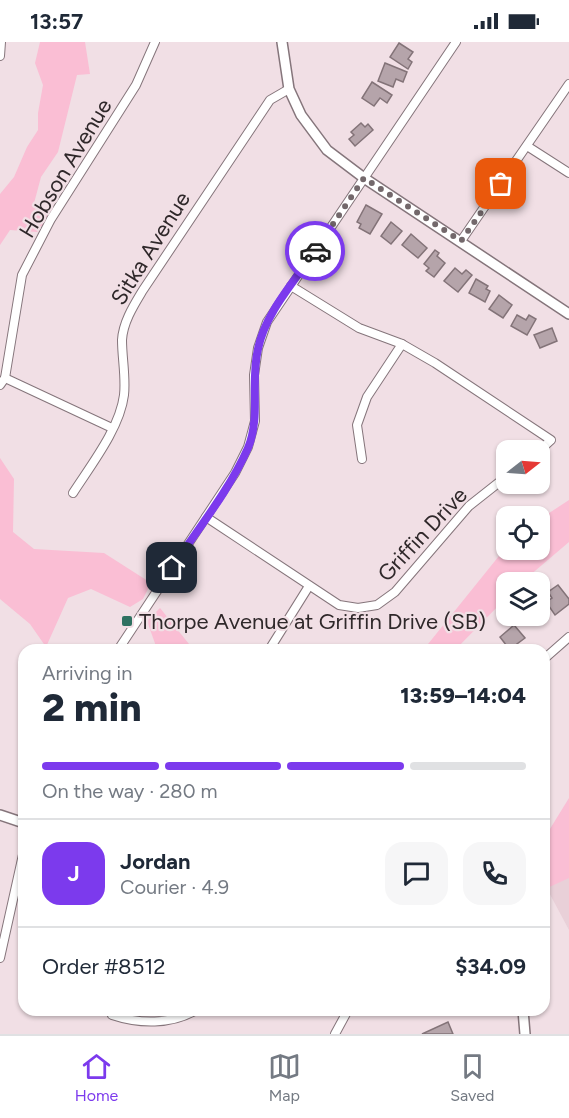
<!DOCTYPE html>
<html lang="en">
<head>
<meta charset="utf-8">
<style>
	body { margin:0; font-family:Figtree,sans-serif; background:#f6f6f7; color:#1f2937; height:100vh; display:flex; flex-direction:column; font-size:22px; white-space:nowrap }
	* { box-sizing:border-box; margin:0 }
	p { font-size:20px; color:#747a83 }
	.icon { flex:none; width:33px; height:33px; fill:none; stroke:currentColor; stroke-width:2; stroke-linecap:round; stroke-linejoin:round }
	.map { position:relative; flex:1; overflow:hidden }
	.panel { position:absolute; left:18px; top:602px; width:532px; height:372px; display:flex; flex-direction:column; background:#fff; border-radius:18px; box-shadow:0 2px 4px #0004 }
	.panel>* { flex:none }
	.needle { width:39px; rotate:73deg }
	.controls { position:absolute; left:496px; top:398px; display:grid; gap:12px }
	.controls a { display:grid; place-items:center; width:54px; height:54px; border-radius:12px; background:#fff; box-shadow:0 2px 4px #0004; font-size:30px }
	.pin { position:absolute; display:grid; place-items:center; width:51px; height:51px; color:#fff; margin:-26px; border-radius:12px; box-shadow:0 3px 9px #0006 }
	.courier { position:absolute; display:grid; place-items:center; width:60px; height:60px; margin:-30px; border:4px solid #7c3aed; border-radius:50%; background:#fff; color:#222; box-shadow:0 2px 8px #0007 }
	.overview em { font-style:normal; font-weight:800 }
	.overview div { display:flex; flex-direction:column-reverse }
	.overview { display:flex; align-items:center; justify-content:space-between; height:102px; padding:0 24px }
	h1 { font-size:39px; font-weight:800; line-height:45px }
	.bar { display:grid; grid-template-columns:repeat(4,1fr); gap:9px 6px; align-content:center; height:72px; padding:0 24px }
	.bar i { height:8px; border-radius:4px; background:#e0e1e3 }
	.bar .active { background:#7c3aed }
	.bar p { grid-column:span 4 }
	.line { display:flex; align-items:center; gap:15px; padding:0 24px; border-top:2px solid #e0e1e3 }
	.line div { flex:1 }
	.round { display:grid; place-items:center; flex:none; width:63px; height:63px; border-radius:18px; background:#f6f6f7 }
	.status { display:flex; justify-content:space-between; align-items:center; height:42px; padding:0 30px; background:#fff; direction:ltr }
	.status svg { height:16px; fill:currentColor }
	.menu { display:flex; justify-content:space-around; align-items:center; height:84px; border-top:2px solid #e0e1e3; background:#fff; font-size:16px; color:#747a83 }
	.menu a { display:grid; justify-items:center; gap:3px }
	.menu .active { color:#7c3aed }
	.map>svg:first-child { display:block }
	.built { fill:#e9d0d8 }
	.green { fill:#fabed4 }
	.building { fill:#b5a4aa; stroke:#837378; stroke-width:1.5 }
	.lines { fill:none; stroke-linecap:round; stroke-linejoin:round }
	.minor-casing { stroke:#85757b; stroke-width:10 }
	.tertiary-casing { stroke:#85757b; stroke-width:12 }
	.minor { stroke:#fff; stroke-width:8 }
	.tertiary { stroke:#fff; stroke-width:9 }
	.done { stroke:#73686b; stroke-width:6; stroke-dasharray:0 10.8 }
	.route { stroke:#7c3aed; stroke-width:8 }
	.poi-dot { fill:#2f7161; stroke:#f1dfe5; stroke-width:2 }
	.labels { text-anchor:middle; stroke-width:4.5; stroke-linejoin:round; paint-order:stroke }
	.street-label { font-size:22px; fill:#2f282a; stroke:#f1dfe5 }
	.poi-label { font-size:22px; fill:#2f282a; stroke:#f1dfe5; text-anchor:start }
</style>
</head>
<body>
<div class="status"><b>13:57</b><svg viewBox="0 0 49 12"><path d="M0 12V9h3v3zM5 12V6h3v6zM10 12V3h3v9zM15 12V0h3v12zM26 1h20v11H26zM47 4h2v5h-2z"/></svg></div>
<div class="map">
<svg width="569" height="992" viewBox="0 0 569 992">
	<rect width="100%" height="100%" fill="#f1dfe5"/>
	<path class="built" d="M569 763V888L545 843 544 802Z"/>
	<g class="green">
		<path d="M40 0H85L90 32 77 33 58 110 41 135 33 165 50 173 37 190 10 188 0 203V152L14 135 27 105 38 88V71L43 43 35 21Z"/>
		<path d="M0 416 14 437 13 490 34 507 104 511 151 541 143 557 130 565 91 547 68 556 46 605 30 582 0 557Z"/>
		<path d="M569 458V500L522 540H507V555L456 607H424L507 504V507H540V477Z"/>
		<path d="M160 566 193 607H157L147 579Z"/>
		<path d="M569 756V836L545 847V795Z"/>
	</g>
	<g class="building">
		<path d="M399 1 413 10 408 17 412 20 408 27 390 15Z"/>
		<path d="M385 21 407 30 403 40 396 37 393 45 378 39Z"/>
		<path d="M372 40 392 53 387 61 380 56 374 64 362 56Z"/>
		<path d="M361 81 365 85 368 82 373 88 355 104 349 97 354 93 351 90Z"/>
		<path d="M366 163 382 172 370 192 359 186 361 182 357 180Z"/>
		<path d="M391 180 402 189 391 202 381 194Z"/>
		<path d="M411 192 427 206 418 216 402 203Z"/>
		<path d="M435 208 439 211 437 214 445 221 434 235 426 229 429 226 424 222Z"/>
		<path d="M455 226 462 232 466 228 472 233 458 250 444 239Z"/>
		<path d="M476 237 488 244 486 247 490 249 485 260 469 251Z"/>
		<path d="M499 253 512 263 503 276 489 267Z"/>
		<path d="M517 273 526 278 529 273 536 277 527 293 511 284Z"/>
		<path d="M552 286 557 299 540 306 534 293Z"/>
		<path d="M558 543 569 557V562L555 573 546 560 552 556 548 550Z"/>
		<path d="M514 583 525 596 517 602 521 608H510L500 595Z"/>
		<path d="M448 980 453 992H422Z"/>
	</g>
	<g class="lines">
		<defs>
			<g id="minor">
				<path d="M0 14 1 0"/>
				<path d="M527 104 569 131"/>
				<path d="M461 199 569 42"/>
				<path d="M291 244 359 286 402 302 435 321 551 398 540 408"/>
				<path d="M5 336 112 386"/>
				<path d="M0 343 5 336 22 233 51 177 136 43 155 0"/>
				<path d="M362 417 357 383 367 355 402 302"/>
				<path d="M73 451C91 423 120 386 124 353 126 335 122 316 122 298 123 280 134 263 143 248L270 58 289 47"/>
				<path d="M206 475 339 563 358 566 377 563 395 550 469 464 507 434"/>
				<path d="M118 608 235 431 248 405 255 379 254 333 258 306 267 280 456 0"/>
				<path d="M269 608 309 544"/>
				<path d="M544 617 569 595"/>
				<path d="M0 916 24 808"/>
				<path d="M113 968 112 973C139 982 171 983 196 968"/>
				<path d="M335 992 348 968"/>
			</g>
			<g id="tertiary">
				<path d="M282 0 289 47 301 73 327 108 364 136 569 272"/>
				<path d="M0 773 24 781"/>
				<path d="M523 968 525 992"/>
			</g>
		</defs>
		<use href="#minor" class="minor-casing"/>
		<use href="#tertiary" class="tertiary-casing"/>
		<use href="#minor" class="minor"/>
		<use href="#tertiary" class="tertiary"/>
	</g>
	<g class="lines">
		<path class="done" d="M315 209 364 136 461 199 501 142"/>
		<path class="route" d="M172 526C197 488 229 449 248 406 261 375 250 340 258 307 265 271 295 239 315 209"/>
	</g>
	<rect class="poi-dot" x="121" y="573" width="12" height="12" rx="3"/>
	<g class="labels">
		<g class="street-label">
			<text transform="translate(65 126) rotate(-59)" y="8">Hobson Avenue</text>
			<text transform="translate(150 206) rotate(-58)" y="8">Sitka Avenue</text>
			<text transform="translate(422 492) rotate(-47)" y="8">Griffin Drive</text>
		</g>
		<g class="poi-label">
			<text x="139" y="587">Thorpe Avenue at Griffin Drive (SB)</text>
		</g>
	</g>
</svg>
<div class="controls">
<a><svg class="needle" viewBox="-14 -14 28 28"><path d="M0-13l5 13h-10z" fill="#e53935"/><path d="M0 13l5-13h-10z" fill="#747a83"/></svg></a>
<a><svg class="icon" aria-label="locate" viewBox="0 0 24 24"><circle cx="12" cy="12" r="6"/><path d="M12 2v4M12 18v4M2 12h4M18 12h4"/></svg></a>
<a><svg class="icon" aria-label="layers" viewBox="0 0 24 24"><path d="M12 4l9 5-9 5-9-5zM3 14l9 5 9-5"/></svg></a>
</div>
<div class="pin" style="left:501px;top:142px;background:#ea580c"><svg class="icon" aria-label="bag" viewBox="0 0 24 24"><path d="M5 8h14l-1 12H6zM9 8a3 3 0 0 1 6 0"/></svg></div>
<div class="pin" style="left:172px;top:526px;background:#1f2937"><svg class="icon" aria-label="home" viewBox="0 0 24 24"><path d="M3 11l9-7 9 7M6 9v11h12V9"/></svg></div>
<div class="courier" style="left:315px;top:209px"><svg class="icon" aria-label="car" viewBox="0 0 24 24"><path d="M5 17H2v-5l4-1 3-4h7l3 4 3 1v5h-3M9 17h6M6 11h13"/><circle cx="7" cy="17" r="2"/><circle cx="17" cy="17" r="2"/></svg></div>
<section class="panel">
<div class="overview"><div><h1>2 min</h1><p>Arriving in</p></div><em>13:59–14:04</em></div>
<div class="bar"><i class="active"></i><i class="active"></i><i class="active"></i><i></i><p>On the way · 280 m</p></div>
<div class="line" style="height:108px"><b class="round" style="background:#7c3aed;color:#fff">J</b><div><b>Jordan</b><p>Courier · 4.9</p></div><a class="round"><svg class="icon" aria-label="chat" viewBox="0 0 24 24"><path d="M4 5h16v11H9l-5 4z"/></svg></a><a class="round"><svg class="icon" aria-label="phone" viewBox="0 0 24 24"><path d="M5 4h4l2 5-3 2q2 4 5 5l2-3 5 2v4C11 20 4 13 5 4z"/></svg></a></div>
<div class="line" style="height:78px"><div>Order #8512</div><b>$34.09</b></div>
</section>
</div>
<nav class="menu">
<a class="active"><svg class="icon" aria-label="home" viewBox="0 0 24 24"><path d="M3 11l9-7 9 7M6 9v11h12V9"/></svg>Home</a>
<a><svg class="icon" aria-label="map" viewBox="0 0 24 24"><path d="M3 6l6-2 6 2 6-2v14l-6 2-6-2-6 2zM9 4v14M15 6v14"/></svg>Map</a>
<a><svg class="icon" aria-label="saved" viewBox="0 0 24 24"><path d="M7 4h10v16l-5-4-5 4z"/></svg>Saved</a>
</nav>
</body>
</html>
